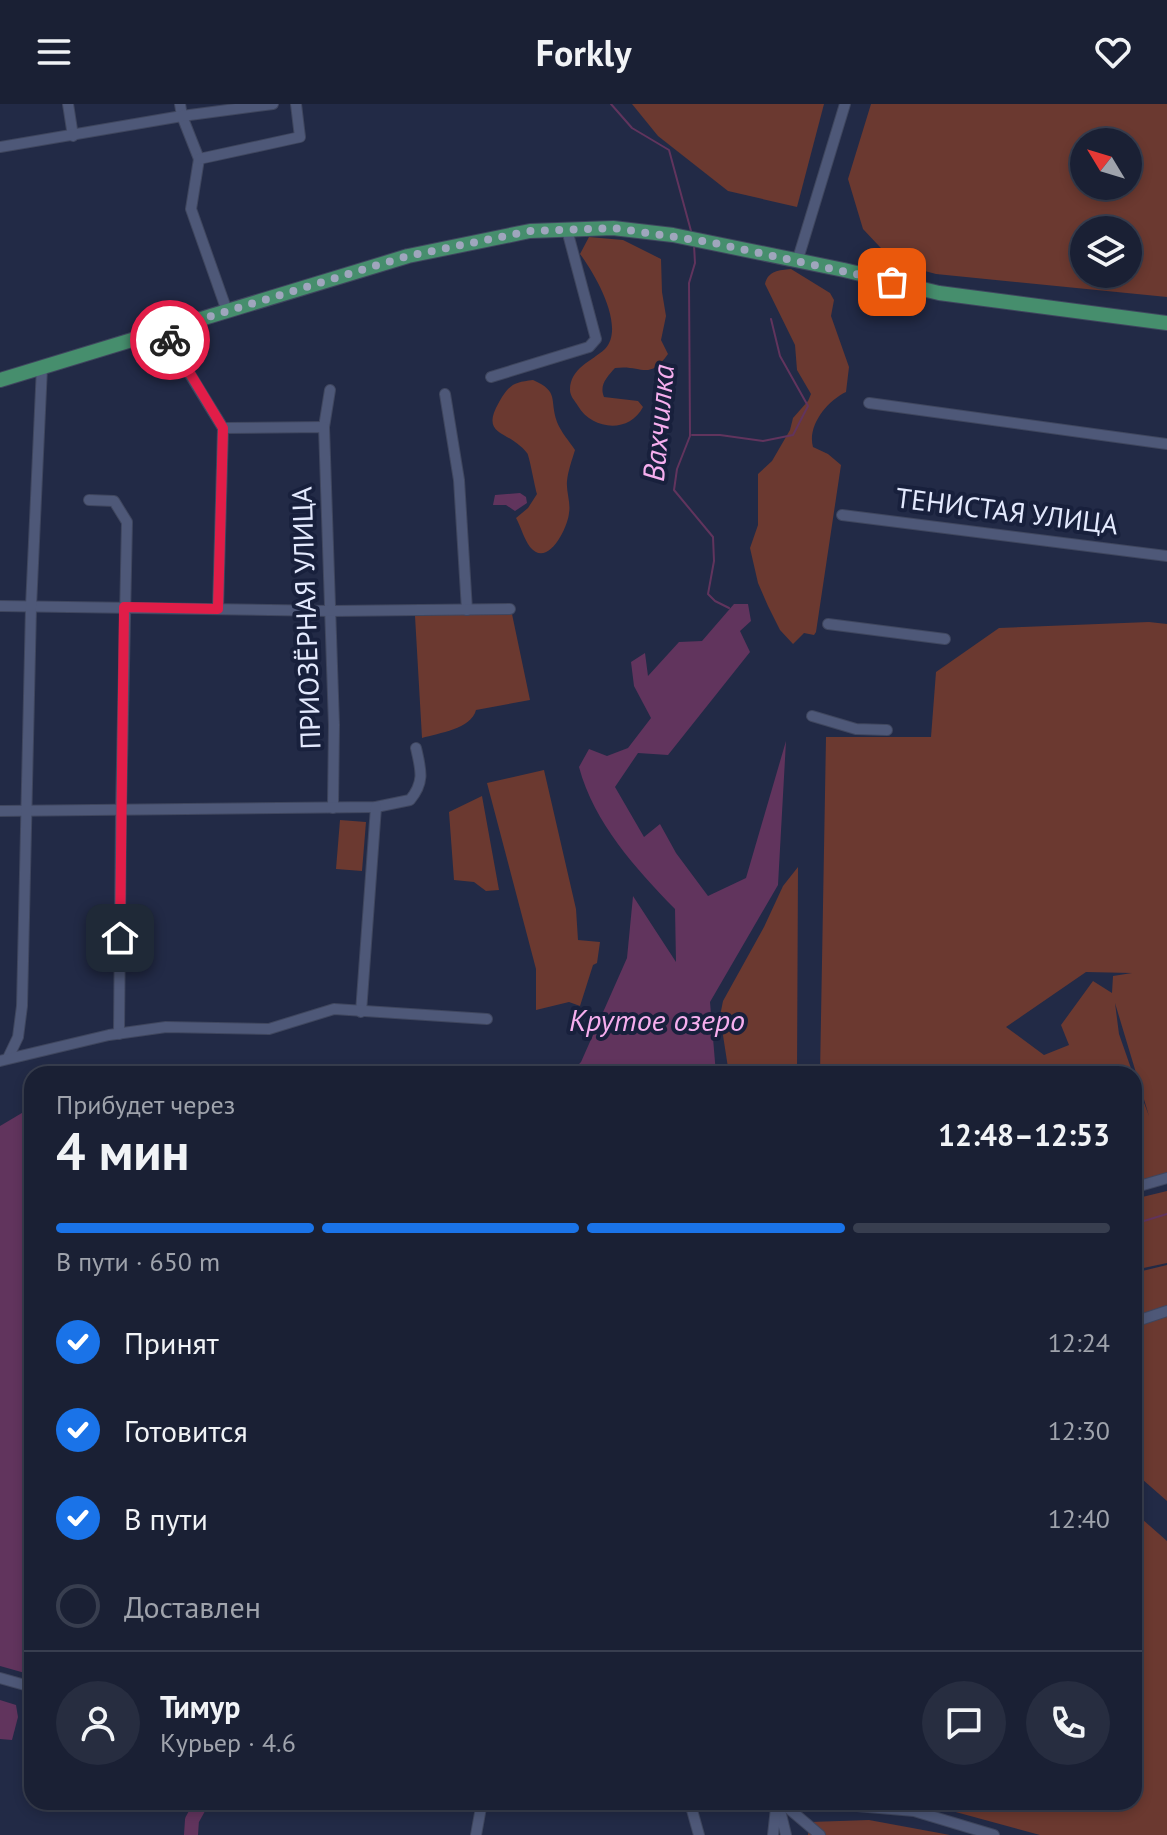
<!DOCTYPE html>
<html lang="ru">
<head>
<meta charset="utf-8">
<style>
	body { margin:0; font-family:"PT Sans",sans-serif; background:#272d40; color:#f1f3f6; height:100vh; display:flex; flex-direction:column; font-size:30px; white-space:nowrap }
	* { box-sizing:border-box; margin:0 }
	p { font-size:26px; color:#9fa3ac }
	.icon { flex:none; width:44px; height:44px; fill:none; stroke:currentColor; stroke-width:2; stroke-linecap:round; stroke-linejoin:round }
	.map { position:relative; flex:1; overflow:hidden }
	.panel { position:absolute; left:24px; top:962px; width:1118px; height:744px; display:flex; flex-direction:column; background:#1a2034; border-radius:24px; box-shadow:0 4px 12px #0003,0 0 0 2px #383e4f }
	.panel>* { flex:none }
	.needle { width:52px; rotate:308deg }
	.buttons { position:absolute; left:1070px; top:24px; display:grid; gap:16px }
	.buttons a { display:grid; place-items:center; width:72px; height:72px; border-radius:50%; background:#1a2034; box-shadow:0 4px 12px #0003,0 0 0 2px #383e4f; font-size:40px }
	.pin { position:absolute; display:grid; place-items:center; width:68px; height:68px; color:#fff; margin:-34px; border-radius:16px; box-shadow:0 4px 12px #0006 }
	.courier { position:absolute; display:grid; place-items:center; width:80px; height:80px; margin:-40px; border:6px solid #e11d48; border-radius:50%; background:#fff; color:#222; box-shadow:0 2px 10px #0007 }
	.headline em { font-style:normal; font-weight:800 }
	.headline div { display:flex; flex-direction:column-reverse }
	.headline { display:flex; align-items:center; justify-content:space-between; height:136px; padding:0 32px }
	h1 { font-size:52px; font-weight:800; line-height:60px }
	.bar { display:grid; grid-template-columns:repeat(4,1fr); gap:12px 8px; align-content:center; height:96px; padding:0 32px }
	.bar i { height:10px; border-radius:6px; background:#383e4f }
	.bar .current { background:#1a73e8 }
	.bar p { grid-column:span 4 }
	.line { display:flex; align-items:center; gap:20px; padding:0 32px; border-top:2px solid #383e4f }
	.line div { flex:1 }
	.round { display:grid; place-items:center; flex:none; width:84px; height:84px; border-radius:42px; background:#272d40 }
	ol { padding:0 32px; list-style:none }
	li { display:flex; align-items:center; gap:24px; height:88px }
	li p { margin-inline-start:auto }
	li .icon { padding:8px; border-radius:50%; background:#1a73e8; color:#fff; stroke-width:4 }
	li:last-child { color:#9fa3ac }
	li i { width:44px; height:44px; border:4px solid #383e4f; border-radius:50% }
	header { display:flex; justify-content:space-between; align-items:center; height:104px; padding:0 32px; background:#1a2034; font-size:36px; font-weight:800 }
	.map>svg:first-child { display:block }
	.green { fill:#6b3930; fill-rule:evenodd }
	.water { fill:#61345d }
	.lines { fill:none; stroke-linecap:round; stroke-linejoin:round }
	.stream { stroke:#61345d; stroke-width:2 }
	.river { stroke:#61345d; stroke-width:14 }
	.minor-casing { stroke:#3f465e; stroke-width:12 }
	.major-casing { stroke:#3f465e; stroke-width:16 }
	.minor { stroke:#4e5878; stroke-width:10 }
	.major { stroke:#468e6d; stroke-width:14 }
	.done { stroke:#9fa6bd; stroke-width:8; stroke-dasharray:0 14.4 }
	.route { stroke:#e11d48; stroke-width:10 }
	.labels { text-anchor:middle; stroke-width:8; stroke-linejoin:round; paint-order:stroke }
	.street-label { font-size:28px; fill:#e3e9fd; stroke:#18203c }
	.water-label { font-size:30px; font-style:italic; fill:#f6aeee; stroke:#18203c }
</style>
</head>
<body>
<header><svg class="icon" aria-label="menu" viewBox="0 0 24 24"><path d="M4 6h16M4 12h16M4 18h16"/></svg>Forkly<svg class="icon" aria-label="heart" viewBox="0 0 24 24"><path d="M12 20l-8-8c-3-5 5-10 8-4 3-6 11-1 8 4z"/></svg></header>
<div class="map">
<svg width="1167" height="1731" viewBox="0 0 1167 1731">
	<rect width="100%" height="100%" fill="#222a46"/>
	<g class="green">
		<path d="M632 0H824L797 103 728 87 658 32Z"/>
		<path d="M871 0H1167V193L936 170 895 159 863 125 848 75ZM1084 38H1128V82H1084ZM1084 126H1128V170H1084Z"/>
		<path d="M589 133 623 136 661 155 662 188 666 212 661 236 668 250C648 278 642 260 615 264 607 273 599 281 604 293L638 297 643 303C629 330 592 326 578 302 575 297 570 292 570 286 570 264 592 257 605 245 626 223 595 170 580 150Z"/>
		<path d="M791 165 830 189 834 196 831 212 849 263 846 288C827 297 807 322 813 343L828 350 841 361 816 528 814 531 804 529 793 540 780 526 768 502 758 479 750 444 758 421V370L772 357 790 326 793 314 808 297 811 290 797 266 795 241 765 180C768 167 779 166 791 165Z"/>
		<path d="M533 276C560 288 549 295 557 318 561 328 569 337 575 346 572 356 568 367 567 377 566 388 571 399 569 409 568 423 548 465 530 443 524 435 521 423 516 414L528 404 537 390C535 384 529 350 527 349 507 324 477 334 502 293 511 279 517 278 533 276Z"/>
		<path d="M463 508 512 510 530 596 476 606C471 625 439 629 422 634L415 512Z"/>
		<path d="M1149 518 1167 520V1079L1134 1086V972L1149 1012 1115 899 1119 930 1133 970H820L826 633H931L936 568 999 524ZM1086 868 1132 869 1113 872 1112 889 1093 877 1061 921 1069 941 1044 951 1006 923Z"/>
		<path d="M544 666 576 805 578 836 600 838 597 859 593 861 580 902 569 898 536 906V865L487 679Z"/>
		<path d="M482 692 499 786 486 787 474 778 454 776 449 708Z"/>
		<path d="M340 716 366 718 362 767 336 765Z"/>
		<path d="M798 763 797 970H729L720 912 723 897 764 823 783 782Z"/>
		<path d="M1167 1087V1159L1134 1166V1095Z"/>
		<path d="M1167 1161V1397L1134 1368V1169Z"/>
		<path d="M1134 1408 1167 1437V1731H1040L919 1698H1134Z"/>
		<path d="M869 1716 950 1731H808L810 1718Z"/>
	</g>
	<g class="water">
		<path d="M520 389 526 393 527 399 515 407 506 401H493L495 391Z"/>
		<path d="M734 500H748L751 517 740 527 750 548 668 651 638 649 615 683 644 733 660 720 676 749 708 792 746 774 786 637 778 781 710 898 716 970H569L581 958 627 854 633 792 676 858 675 805C636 765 594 719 579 663L589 645 607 652 628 644 651 614 634 582 631 558 645 549 648 572 679 538 702 537Z"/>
		<path d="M32 1003V1571L0 1562V1022Z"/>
		<path d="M0 1596 16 1601 18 1613 12 1636 0 1635Z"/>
	</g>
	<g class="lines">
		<g class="stream">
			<path d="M611 0 632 24 669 46 691 127"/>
			<path d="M694 141 695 159 689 179 690 332 677 365 674 386 713 433 714 457 708 490 715 497 729 504"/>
			<path d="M692 331H720L763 337 793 331 808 302 780 252 771 215"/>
			<path d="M1134 1120 1167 1110"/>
		</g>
		<path class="river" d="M191 1731 192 1716 202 1698"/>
		<defs>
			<g id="minor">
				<path d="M68 0 73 32"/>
				<path d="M180 0 182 12 199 55"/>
				<path d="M0 43 182 12 273 0"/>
				<path d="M199 55 191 105 227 207"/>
				<path d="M199 55 300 33 296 0"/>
				<path d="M797 158 845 0"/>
				<path d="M166 226 175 246 223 324 218 505"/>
				<path d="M491 273 589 243 596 235 567 126"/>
				<path d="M445 290 459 376 467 506"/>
				<path d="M869 299 1167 340"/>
				<path d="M324 323 330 286"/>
				<path d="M223 324 324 323 334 621 333 704"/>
				<path d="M89 396 114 397 127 418 121 707 119 930"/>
				<path d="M842 411 1167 452"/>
				<path d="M0 502 331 507 510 505"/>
				<path d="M828 520 945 535"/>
				<path d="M812 612 856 625 887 626"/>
				<path d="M0 707 376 703 410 696C425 678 421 666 416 644"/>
				<path d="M361 908 376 703"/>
				<path d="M8 954 18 933 22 902 31 503 42 263"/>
				<path d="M0 957 109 931 166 923 269 925 334 905 487 915"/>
				<path d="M1136 1083 1167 1074"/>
				<path d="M1134 1218 1167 1207"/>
				<path d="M0 1574 32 1583"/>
				<path d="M687 1698 692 1706 699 1731"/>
				<path d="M778 1698 786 1731"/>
				<path d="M781 1698 820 1731"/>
				<path d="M811 1698 914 1707 994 1731"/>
				<path d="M476 1731 482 1698"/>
				<path d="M773 1731 776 1704"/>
			</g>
			<path id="major" d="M0 276 408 152 530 127 613 124 673 131 844 166 939 189 1167 219"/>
		</defs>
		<use href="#minor" class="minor-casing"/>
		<use href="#major" class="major-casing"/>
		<use href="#minor" class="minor"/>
		<use href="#major" class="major"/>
	</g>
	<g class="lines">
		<path class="done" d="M170 236 166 226 378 161 408 152 530 127 613 124 709 138 892 178"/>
		<path class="route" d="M120 834 124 503 218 505 223 324 170 236"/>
	</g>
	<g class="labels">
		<g class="street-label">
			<text transform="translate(1007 407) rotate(7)" y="10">ТЕНИСТАЯ УЛИЦА</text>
			<text transform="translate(306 514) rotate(-92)" y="10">ПРИОЗЁРНАЯ УЛИЦА</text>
		</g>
		<g class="water-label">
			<text transform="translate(659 319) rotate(-85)" y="10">Вахчилка</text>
			<text x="657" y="927">Крутое озеро</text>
		</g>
	</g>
</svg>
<div class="buttons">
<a><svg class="needle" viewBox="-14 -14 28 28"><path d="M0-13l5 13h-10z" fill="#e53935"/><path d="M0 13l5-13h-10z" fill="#9fa3ac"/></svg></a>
<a><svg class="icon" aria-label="layers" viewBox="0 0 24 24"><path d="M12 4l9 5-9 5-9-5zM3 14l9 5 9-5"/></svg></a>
</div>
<div class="pin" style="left:892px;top:178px;background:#ea580c"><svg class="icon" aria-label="bag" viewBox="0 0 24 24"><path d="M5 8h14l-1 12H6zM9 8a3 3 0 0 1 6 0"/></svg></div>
<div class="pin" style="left:120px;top:834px;background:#1f2937"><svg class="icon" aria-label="home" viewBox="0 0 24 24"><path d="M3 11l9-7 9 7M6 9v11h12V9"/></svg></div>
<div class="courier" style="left:170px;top:236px"><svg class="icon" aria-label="bike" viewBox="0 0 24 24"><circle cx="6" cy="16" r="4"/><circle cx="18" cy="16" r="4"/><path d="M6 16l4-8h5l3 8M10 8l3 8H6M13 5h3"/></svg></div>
<section class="panel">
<div class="headline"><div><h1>4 мин</h1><p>Прибудет через</p></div><em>12:48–12:53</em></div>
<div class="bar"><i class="current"></i><i class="current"></i><i class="current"></i><i></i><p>В пути · 650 m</p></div>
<ol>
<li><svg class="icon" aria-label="check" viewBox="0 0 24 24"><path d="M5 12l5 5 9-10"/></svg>Принят<p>12:24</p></li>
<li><svg class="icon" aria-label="check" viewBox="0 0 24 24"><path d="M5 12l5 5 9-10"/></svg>Готовится<p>12:30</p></li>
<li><svg class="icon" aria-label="check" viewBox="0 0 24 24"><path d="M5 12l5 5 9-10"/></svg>В пути<p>12:40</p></li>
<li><i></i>Доставлен</li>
</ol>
<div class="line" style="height:144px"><a class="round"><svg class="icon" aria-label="person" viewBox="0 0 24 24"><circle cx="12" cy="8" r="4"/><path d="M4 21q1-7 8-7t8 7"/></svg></a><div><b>Тимур</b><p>Курьер · 4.6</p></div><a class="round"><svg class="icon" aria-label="chat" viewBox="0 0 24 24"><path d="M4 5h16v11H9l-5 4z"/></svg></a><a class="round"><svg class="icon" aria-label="phone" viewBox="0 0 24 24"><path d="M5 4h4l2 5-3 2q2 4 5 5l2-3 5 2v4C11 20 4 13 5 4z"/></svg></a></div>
</section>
</div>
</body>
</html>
